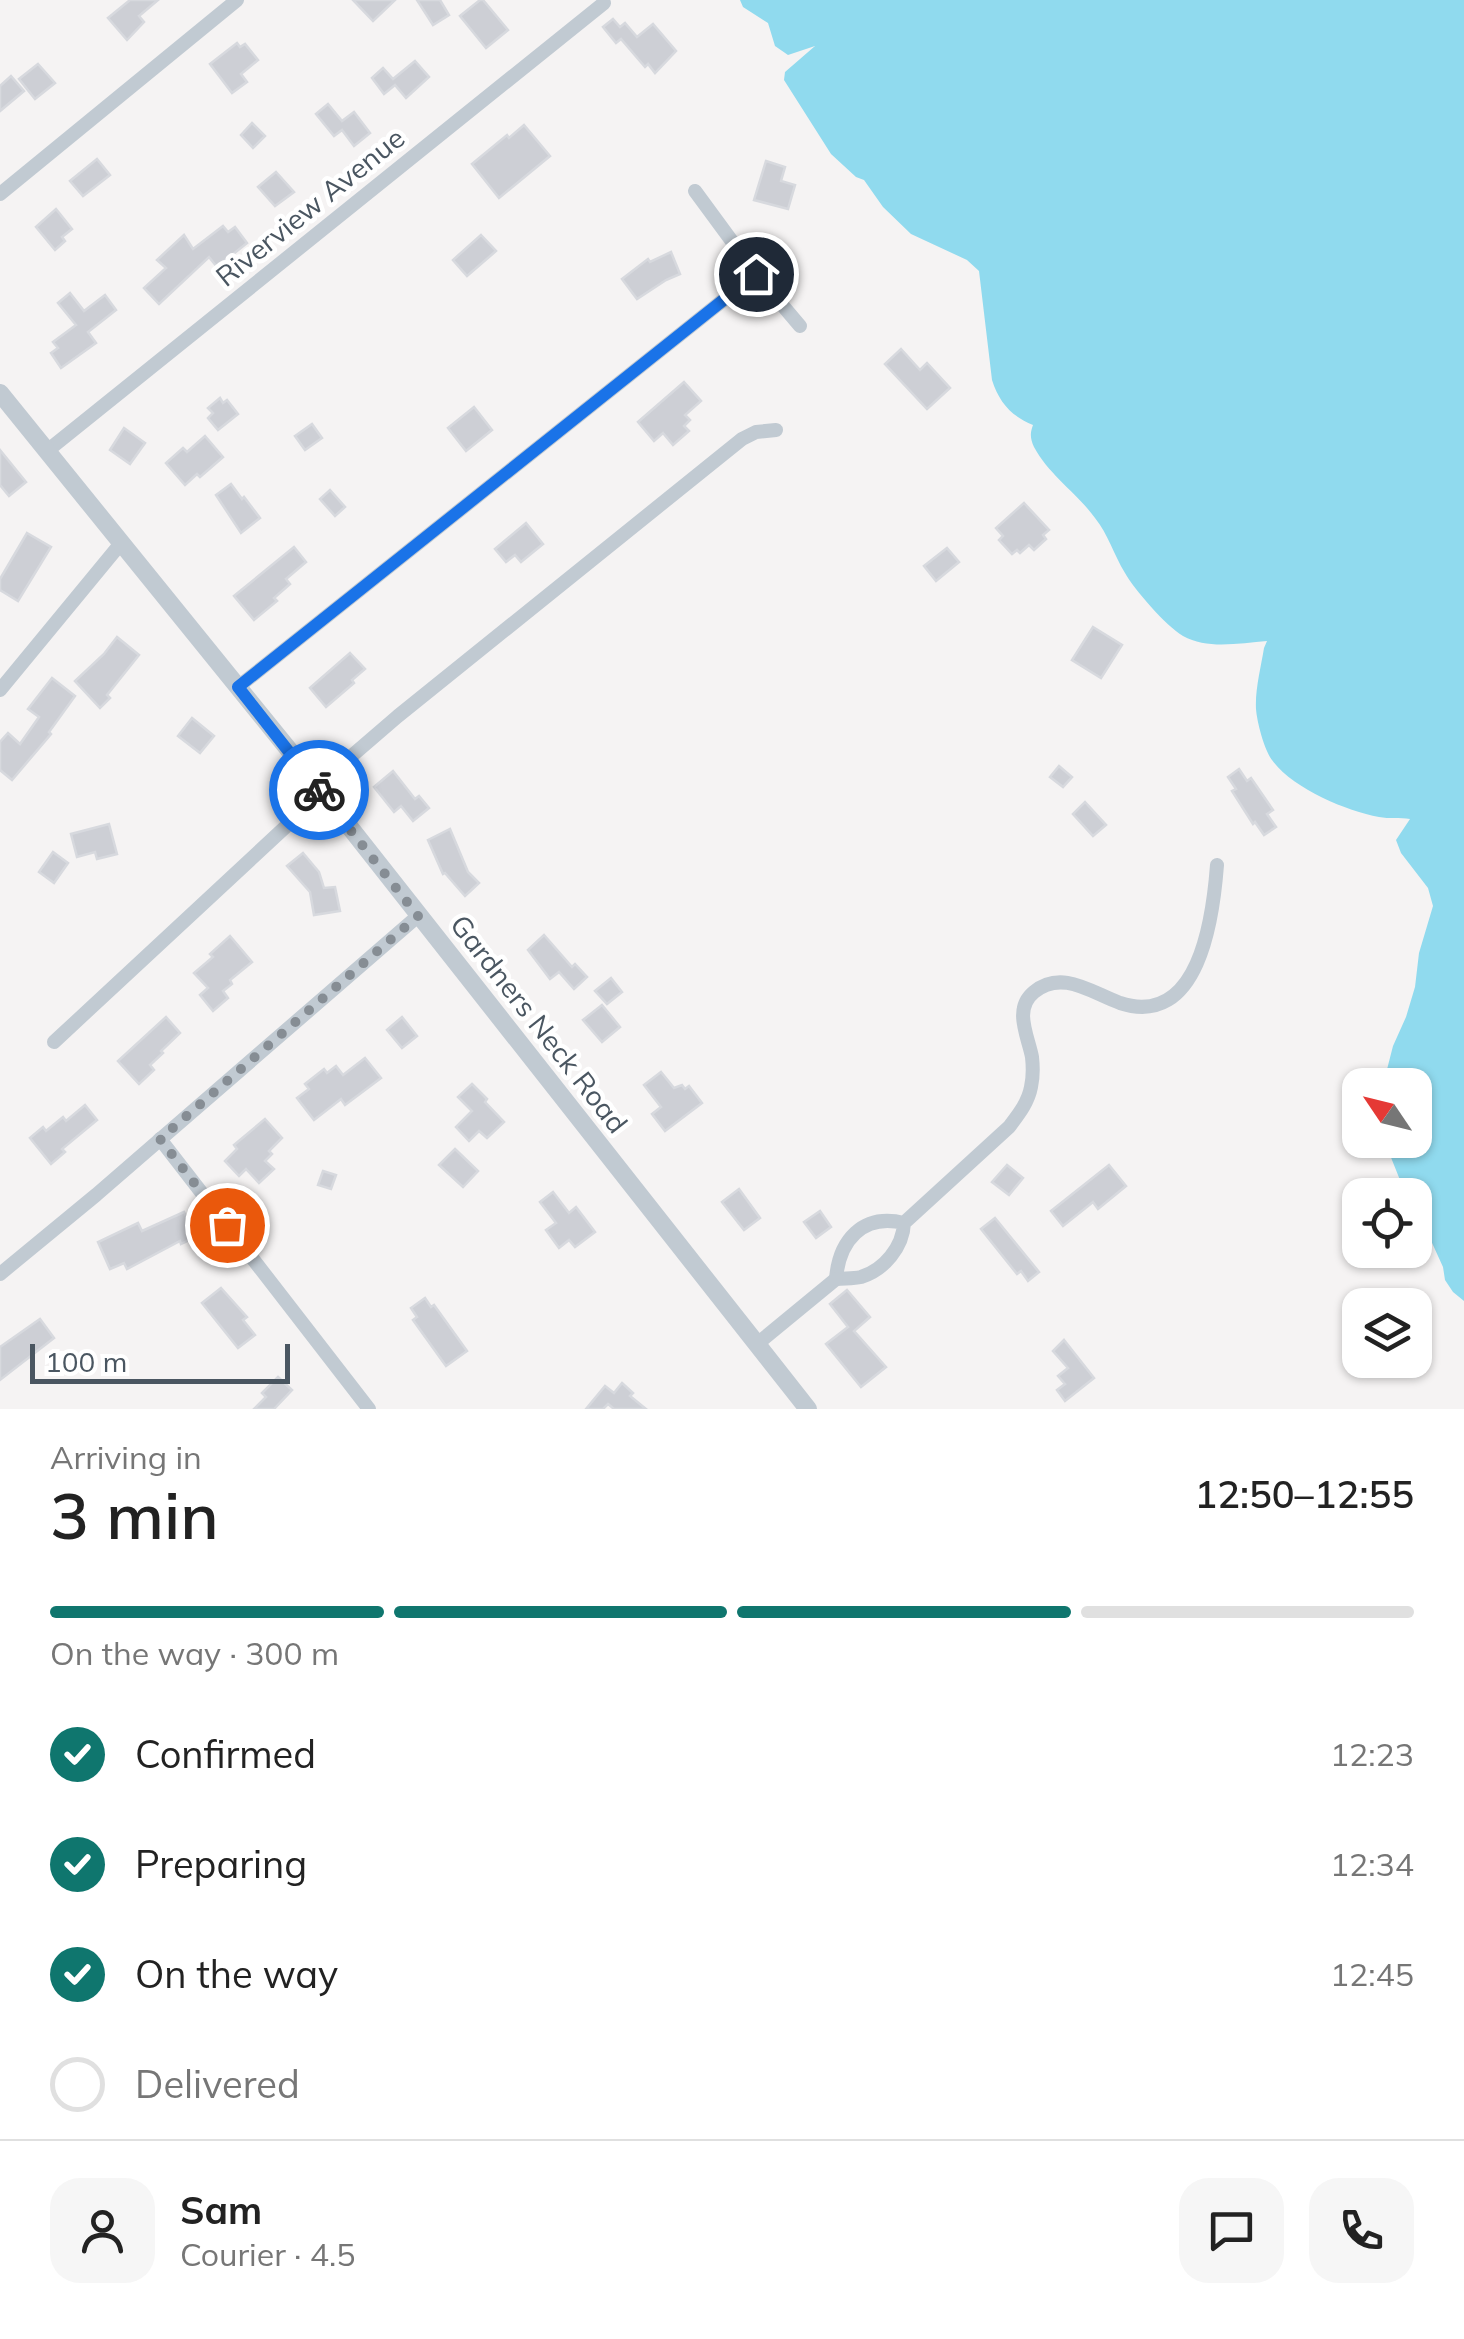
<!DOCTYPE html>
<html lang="en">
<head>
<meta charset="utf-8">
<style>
	body { margin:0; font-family:Mulish,sans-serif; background:#f6f6f6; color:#222; height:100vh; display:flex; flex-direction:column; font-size:38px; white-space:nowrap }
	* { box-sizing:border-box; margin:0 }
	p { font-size:32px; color:#767676 }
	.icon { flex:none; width:55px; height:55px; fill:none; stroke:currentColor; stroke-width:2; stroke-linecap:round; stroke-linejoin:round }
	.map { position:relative; height:1409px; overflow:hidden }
	.drawer { display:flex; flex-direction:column; background:#fff; flex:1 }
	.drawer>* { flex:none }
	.needle { width:65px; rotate:305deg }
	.tools { position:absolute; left:1342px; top:1068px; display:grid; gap:20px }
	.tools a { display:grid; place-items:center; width:90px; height:90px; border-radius:20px; background:#fff; box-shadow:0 2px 8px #0004; font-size:50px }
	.scale { position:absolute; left:30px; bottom:25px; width:260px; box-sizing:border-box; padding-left:10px; border:5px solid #4a5661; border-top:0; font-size:28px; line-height:35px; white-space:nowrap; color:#4a5661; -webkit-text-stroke:8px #fff; paint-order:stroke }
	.pin { position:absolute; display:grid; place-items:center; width:85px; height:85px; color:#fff; margin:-42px; border:5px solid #fff; border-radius:50%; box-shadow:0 2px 10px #0007 }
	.courier { position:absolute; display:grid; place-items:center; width:100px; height:100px; margin:-50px; border:8px solid #1a73e8; border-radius:50%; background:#fff; color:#222; box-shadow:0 2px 12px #0007 }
	.summary em { font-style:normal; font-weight:600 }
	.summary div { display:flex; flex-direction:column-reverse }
	.summary { display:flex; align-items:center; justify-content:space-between; height:170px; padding:0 50px }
	h1 { font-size:65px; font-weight:600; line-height:75px }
	.bar { display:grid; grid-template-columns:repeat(4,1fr); gap:15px 10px; align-content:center; height:120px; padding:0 50px }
	.bar i { height:12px; border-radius:8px; background:#e0e0e0 }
	.bar .selected { background:#0f766e }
	.bar p { grid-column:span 4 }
	.line { display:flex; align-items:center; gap:25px; padding:0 50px; border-top:2px solid #e0e0e0 }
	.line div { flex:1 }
	.round { display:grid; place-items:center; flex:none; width:105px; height:105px; border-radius:30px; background:#f6f6f6 }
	ol { padding:0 50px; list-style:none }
	li { display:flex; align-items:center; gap:30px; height:110px }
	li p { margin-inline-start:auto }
	li .icon { padding:10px; border-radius:50%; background:#0f766e; color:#fff; stroke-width:4 }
	li:last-child { color:#767676 }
	li i { width:55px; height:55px; border:5px solid #e0e0e0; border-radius:50% }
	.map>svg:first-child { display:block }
	.water { fill:#90daee }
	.building { fill:#cdcfd5; stroke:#d7d9de; stroke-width:2.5 }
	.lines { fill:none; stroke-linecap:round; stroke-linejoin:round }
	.minor { stroke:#c1cad2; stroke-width:14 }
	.tertiary { stroke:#c1cad2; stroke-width:18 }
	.done { stroke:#868d94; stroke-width:10; stroke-dasharray:0 18 }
	.route { stroke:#1a73e8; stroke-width:12 }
	.labels { text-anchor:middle; stroke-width:9; stroke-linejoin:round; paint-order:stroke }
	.street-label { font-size:28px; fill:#4a5661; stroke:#fff }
</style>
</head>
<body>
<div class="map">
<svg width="1464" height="1409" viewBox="0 0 1464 1409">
	<rect width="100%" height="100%" fill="#f5f3f3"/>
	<path class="water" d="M740 0H1464V1301L1453 1292 1445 1280 1443 1267 1423 1223 1415 1211V1195H1406L1384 1140H1415V1085H1383L1393 1046 1406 1017 1415 987 1419 953 1433 906 1428 888 1401 853 1396 840 1410 819C1400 817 1389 819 1379 817 1346 811 1292 788 1272 760 1264 749 1257 722 1256 709 1255 689 1261 667 1264 648L1267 641C1240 643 1208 650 1183 636 1166 626 1134 589 1125 573 1114 555 1108 534 1095 518 1077 493 1049 475 1034 447 1030 438 1030 433 1033 425 1011 416 999 402 992 380L979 271 967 260 911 234 883 207 864 180 856 177 831 154 784 80 785 72 815 46 788 55 775 46 768 23 743 7Z"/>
	<g class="building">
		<path d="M130 0H158L139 16 144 22 127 40 108 18Z"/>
		<path d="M353 0H395L373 21Z"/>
		<path d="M417 0H440L449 15 433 25Z"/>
		<path d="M480 0H483L508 30 486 48 460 16Z"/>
		<path d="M613 19 620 27 625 23 637 37 653 24 676 51 655 73 648 64 645 67 621 39 616 43 603 27Z"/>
		<path d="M237 43 240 47 245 44 258 60 241 74 247 82 232 93 210 64Z"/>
		<path d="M415 61 429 77 406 98 395 85 384 94 372 78 383 68 393 79Z"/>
		<path d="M38 64 55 83 35 99 19 79Z"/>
		<path d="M11 76 24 91 0 111V86Z"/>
		<path d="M328 104 342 121 354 112 370 133 354 146 342 130 334 136 316 114Z"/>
		<path d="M252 123 265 136 253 148 241 135Z"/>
		<path d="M524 125 550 156 499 198 472 164 507 135 509 138Z"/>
		<path d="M97 159 110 175 83 196 70 181Z"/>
		<path d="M766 161 785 167 781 181 795 185 788 209 754 200Z"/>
		<path d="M276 172 294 192 275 206 258 187Z"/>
		<path d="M56 209 72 229 62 237 65 241 55 250 36 227Z"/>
		<path d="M223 226 228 232 235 227 247 243 217 267 209 257 159 304 144 288 166 268 157 260 184 235 193 249Z"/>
		<path d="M481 235 496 251 467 276 453 260Z"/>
		<path d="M671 252 680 274 666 280 637 299 622 279 648 259 650 262Z"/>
		<path d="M70 293 84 311 105 295 116 310 88 332 96 343 61 368 51 353 58 348 53 342 76 325 58 303Z"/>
		<path d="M901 349 920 370 927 363 950 388 927 409 885 364Z"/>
		<path d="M684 382 701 401 685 415 690 420 684 426 689 431 673 445 663 433 654 441 638 422Z"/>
		<path d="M220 398 223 403 227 400 238 414 218 430 208 418 213 413 208 408Z"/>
		<path d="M474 407 492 430 466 451 448 428Z"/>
		<path d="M312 424 322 438 305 450 295 436Z"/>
		<path d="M124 428 145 443 130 464 110 450Z"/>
		<path d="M205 436 223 457 200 477 197 474 185 485 166 463 183 448 187 452Z"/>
		<path d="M0 450 26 482 9 496 0 485Z"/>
		<path d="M231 484 242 499 244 497 260 518 241 533 216 495Z"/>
		<path d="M330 490 345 507 335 516 320 499Z"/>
		<path d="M1024 503 1049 530 1043 535 1046 539 1034 550 1029 545 1020 553 1017 550 1012 554 999 540 1003 536 996 528Z"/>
		<path d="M526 523 543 544 521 562 515 555 506 562 495 549Z"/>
		<path d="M27 533 51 547 18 601 0 590V579Z"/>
		<path d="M294 547 306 562 286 579 290 584 274 598 277 601 254 620 234 596Z"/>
		<path d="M947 548 959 562 936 581 924 566Z"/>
		<path d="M1093 627 1122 645 1101 678 1072 660Z"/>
		<path d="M117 637 139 655 107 695 110 698 100 708 75 681 104 654Z"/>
		<path d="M350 653 365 669 352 680 354 683 326 707 310 688Z"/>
		<path d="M52 678 75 696 49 732 51 734 12 780 0 770V742L8 733 20 744 39 717 28 709Z"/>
		<path d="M192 718 214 736 200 753 178 736Z"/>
		<path d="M1059 766 1072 777 1063 787 1050 777Z"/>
		<path d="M1239 769 1247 781 1251 778 1273 810 1267 814 1276 827 1264 835 1255 822 1253 824 1232 791 1236 789 1228 777Z"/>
		<path d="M393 771 415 799 419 796 429 808 413 821 401 806 394 812 374 787Z"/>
		<path d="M1085 802 1106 825 1093 836 1073 814Z"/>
		<path d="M109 824 117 854 97 859 95 852 77 857 71 834Z"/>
		<path d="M450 829 468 872 479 883 465 896 445 873 443 874 428 840Z"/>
		<path d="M53 852 68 863 54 883 39 872Z"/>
		<path d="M303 853 319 872 324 888 335 887 340 911 314 915 310 892 287 866Z"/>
		<path d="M544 935 572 967 575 964 587 977 574 989 559 972 550 979 528 950Z"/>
		<path d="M230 936 252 962 230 980 232 984 223 991 228 998 213 1011 200 995 208 988 194 973 213 957 210 954Z"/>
		<path d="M611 978 622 992 607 1004 595 991Z"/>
		<path d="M602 1005 620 1027 602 1042 583 1020Z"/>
		<path d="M166 1017 180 1033 161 1051 163 1053 150 1065 154 1070 139 1084 118 1061Z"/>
		<path d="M402 1017 417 1036 402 1048 387 1030Z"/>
		<path d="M365 1058 381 1078 345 1105 341 1099 314 1120 297 1098 309 1089 305 1084 324 1069 327 1073 336 1066 343 1075Z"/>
		<path d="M661 1072 674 1088 682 1085 685 1089 689 1086 702 1103 665 1131 652 1114 661 1107 644 1085Z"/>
		<path d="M472 1084 487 1099 485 1102 504 1122 487 1138 479 1131 469 1141 456 1127 472 1111 458 1097Z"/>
		<path d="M85 1105 97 1120 62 1149 65 1152 51 1164 30 1138 43 1127 46 1131 63 1117 66 1121Z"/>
		<path d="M265 1119 282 1138 269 1151 272 1154 265 1161 274 1169 259 1183 246 1169 239 1176 225 1161 237 1149 234 1145Z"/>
		<path d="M455 1149 478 1171 463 1187 439 1165Z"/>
		<path d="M1007 1165 1023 1178 1009 1195 992 1182Z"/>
		<path d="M1109 1165 1126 1186 1098 1209 1093 1202 1063 1226 1051 1211Z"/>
		<path d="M323 1171 336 1175 331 1189 318 1185Z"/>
		<path d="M739 1189 760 1218 744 1230 722 1202Z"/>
		<path d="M553 1192 569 1213 576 1207 595 1232 575 1247 569 1240 559 1248 546 1230 556 1223 540 1202Z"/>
		<path d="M820 1211 831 1227 816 1238 804 1222Z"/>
		<path d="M184 1212 196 1237 181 1244 180 1241 127 1269 124 1263 110 1269 98 1242 138 1223 142 1231Z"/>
		<path d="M995 1218 1039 1272 1028 1281 1021 1271 1017 1274 981 1229Z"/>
		<path d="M221 1288 247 1317 243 1320 255 1335 238 1348 202 1303Z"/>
		<path d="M847 1290 870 1317 854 1331 886 1367 861 1387 826 1344 848 1327 830 1304Z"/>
		<path d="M425 1298 431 1307 434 1305 467 1351 446 1366 413 1320 417 1317 411 1308Z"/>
		<path d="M40 1319 54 1338 0 1380V1347Z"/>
		<path d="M1064 1340 1094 1378 1065 1401 1057 1390 1065 1384 1058 1376 1068 1368 1053 1351Z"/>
		<path d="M278 1377 292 1390 274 1409H254L266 1397 262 1393Z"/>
		<path d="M622 1383 633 1393 630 1396 646 1409H614L608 1404 603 1409H586L605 1386 614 1393Z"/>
	</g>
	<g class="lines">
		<g class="minor">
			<path d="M695 191 756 274 800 326"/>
			<path d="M0 194 237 0"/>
			<path d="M47 451 604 3"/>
			<path d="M238 687 756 274"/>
			<path d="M0 690 122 542"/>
			<path d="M54 1042 322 793 326 778 398 716 742 439 756 432 776 430"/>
			<path d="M160 1139 369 1409"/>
			<path d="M904 1223C862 1213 839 1241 836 1279 844 1278 853 1279 861 1277 884 1270 903 1247 904 1223L1009 1127C1018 1115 1028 1103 1031 1087 1033 1078 1033 1066 1032 1057 1028 1036 1013 1009 1034 992 1062 969 1092 993 1120 1003 1199 1029 1213 918 1217 865"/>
			<path d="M0 1274 96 1195 418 916"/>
			<path d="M757 1344 836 1279"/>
		</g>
		<path class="tertiary" d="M0 393 289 750 808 1409"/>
	</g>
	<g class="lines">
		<path class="done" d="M227 1225 160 1139 418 916 319 790"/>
		<path class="route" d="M319 790 238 687 756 274"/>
	</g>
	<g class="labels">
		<g class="street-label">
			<text transform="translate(310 207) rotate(-39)" y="10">Riverview Avenue</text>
			<text transform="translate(539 1024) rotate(52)" y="10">Gardners Neck Road</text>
		</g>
	</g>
</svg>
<div class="tools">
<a><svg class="needle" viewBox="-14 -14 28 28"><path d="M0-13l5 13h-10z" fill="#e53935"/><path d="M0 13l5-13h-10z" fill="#767676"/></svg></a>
<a><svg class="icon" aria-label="locate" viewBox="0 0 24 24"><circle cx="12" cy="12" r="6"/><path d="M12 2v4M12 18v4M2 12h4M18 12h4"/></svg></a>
<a><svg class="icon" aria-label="layers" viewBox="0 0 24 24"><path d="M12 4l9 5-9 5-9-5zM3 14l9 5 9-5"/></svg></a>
</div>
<div class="scale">100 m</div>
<div class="pin" style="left:227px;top:1225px;background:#ea580c"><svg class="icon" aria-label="bag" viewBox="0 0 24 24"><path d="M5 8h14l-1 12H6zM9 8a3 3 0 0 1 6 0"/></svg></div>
<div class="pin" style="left:756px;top:274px;background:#1f2937"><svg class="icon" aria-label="home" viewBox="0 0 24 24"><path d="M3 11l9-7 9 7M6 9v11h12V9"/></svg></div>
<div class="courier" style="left:319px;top:790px"><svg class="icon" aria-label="bike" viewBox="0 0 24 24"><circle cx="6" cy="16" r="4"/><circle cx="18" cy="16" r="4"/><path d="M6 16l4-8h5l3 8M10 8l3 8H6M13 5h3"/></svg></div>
</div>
<section class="drawer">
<div class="summary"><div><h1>3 min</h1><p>Arriving in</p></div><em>12:50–12:55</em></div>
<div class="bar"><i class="selected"></i><i class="selected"></i><i class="selected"></i><i></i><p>On the way · 300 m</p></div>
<ol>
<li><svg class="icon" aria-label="check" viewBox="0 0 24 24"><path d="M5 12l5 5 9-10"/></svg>Confirmed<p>12:23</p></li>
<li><svg class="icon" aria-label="check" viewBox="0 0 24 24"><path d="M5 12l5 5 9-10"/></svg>Preparing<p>12:34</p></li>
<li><svg class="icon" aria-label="check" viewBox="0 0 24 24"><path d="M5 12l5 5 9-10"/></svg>On the way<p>12:45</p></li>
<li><i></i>Delivered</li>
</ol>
<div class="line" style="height:180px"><a class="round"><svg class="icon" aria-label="person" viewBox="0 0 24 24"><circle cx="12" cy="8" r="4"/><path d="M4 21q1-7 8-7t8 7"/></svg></a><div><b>Sam</b><p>Courier · 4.5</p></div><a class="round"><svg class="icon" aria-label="chat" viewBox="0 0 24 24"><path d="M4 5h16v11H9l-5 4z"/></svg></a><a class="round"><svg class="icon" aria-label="phone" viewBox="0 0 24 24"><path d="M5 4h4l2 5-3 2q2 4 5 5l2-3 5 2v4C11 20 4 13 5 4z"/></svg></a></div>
</section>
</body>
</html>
